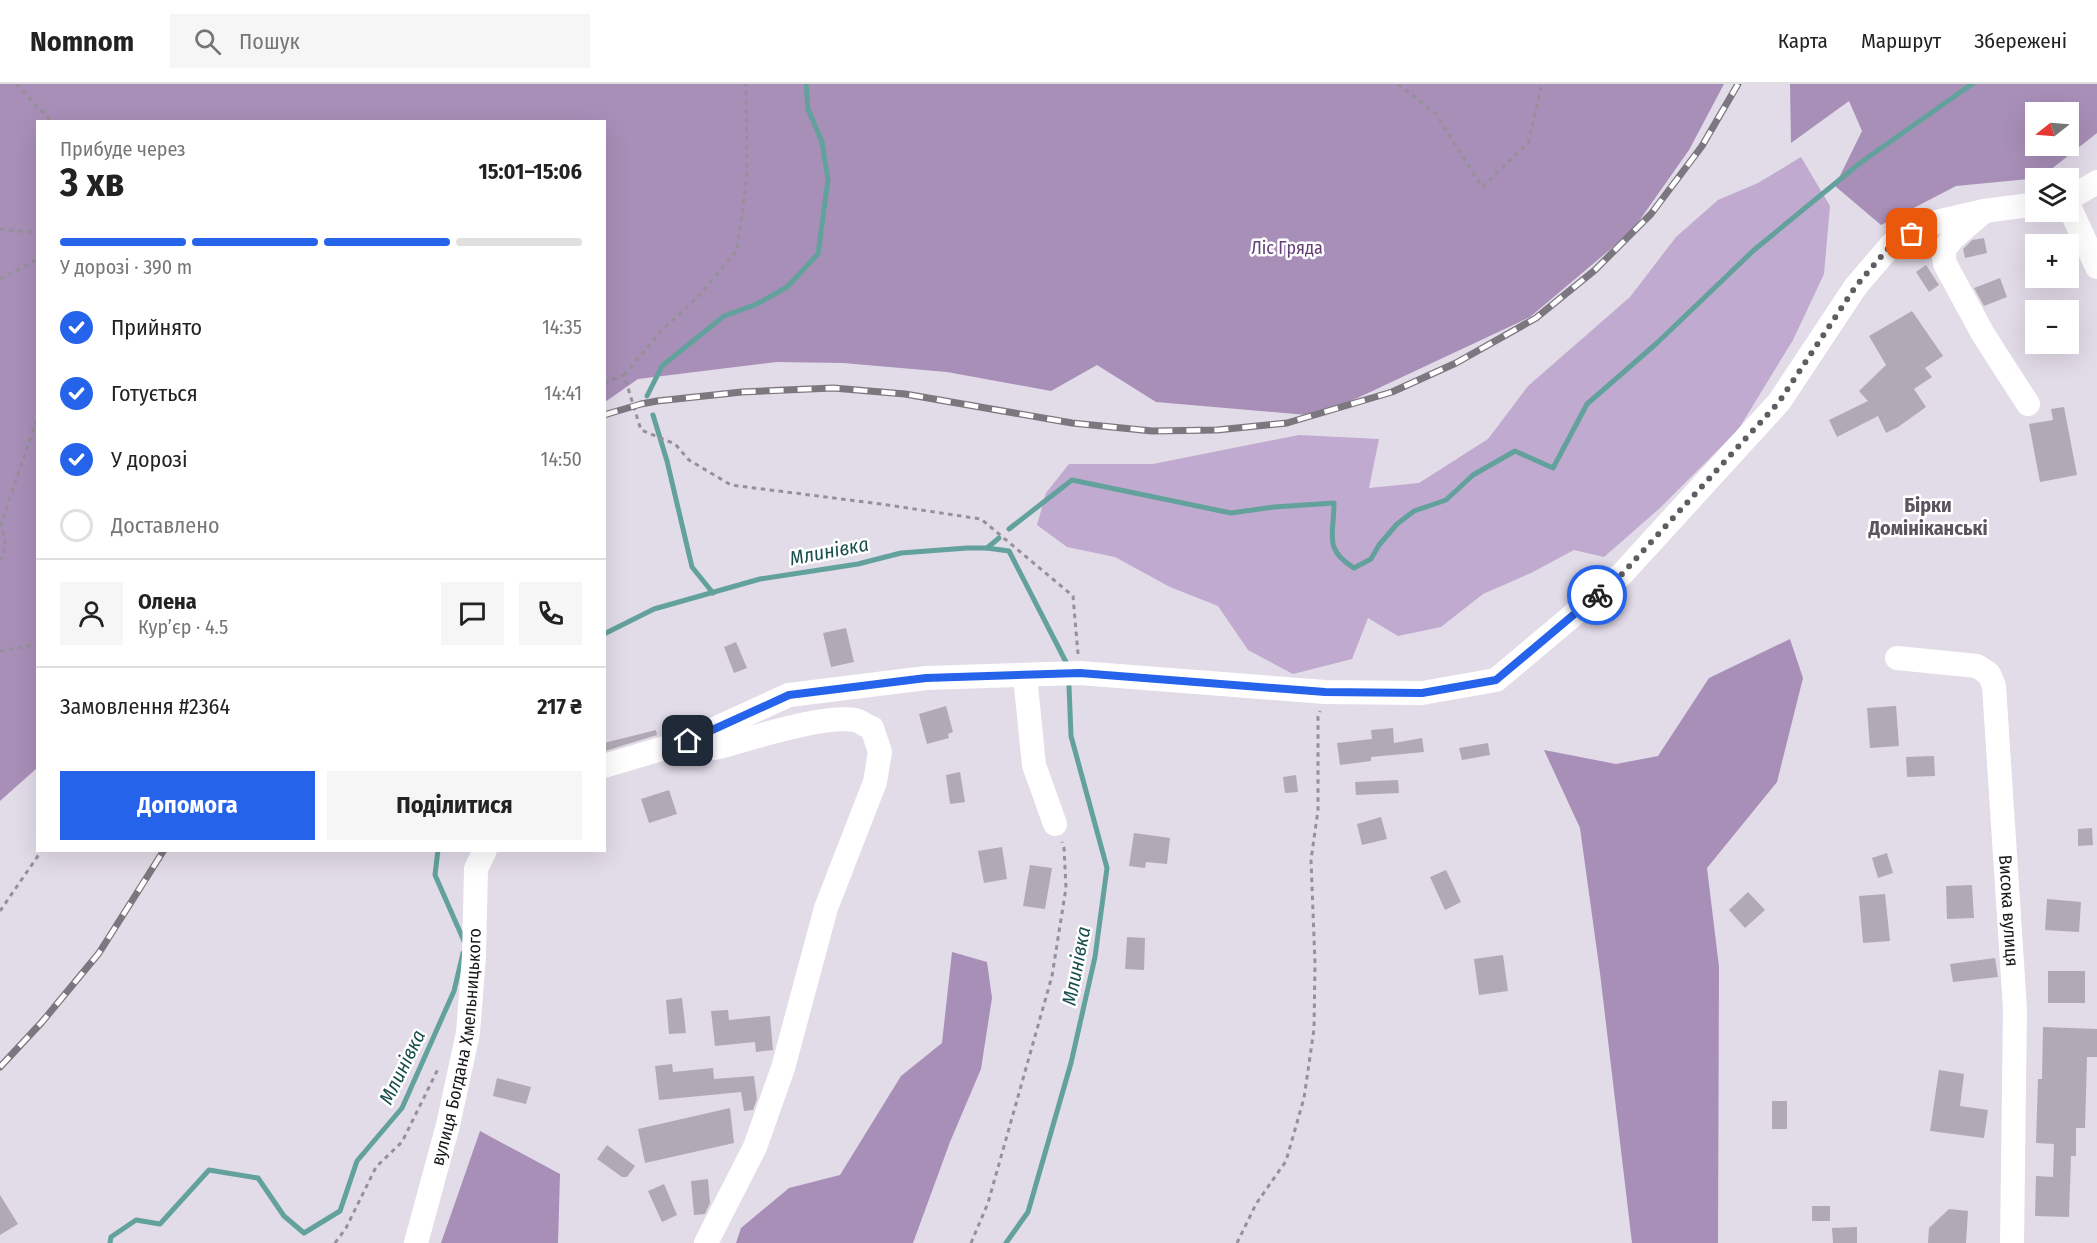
<!DOCTYPE html>
<html lang="uk">
<head>
<meta charset="utf-8">
<style>
	body { margin:0; font-family:"Fira Sans Condensed",sans-serif; background:#f6f6f6; color:#222; height:100vh; display:flex; flex-direction:column; font-size:22px; white-space:nowrap }
	* { box-sizing:border-box; margin:0 }
	p { font-size:20px; color:#767676 }
	.icon { flex:none; width:33px; height:33px; fill:none; stroke:currentColor; stroke-width:2; stroke-linecap:round; stroke-linejoin:round }
	.map { position:relative; flex:1; overflow:hidden }
	.sheet { position:absolute; left:36px; top:36px; width:570px; height:732px; display:flex; flex-direction:column; background:#fff; border-radius:0px; box-shadow:0 6px 24px #0002 }
	.sheet>* { flex:none }
	.needle { width:39px; rotate:253deg }
	.fabs { position:absolute; left:2025px; top:18px; display:grid; gap:12px }
	.fabs a { display:grid; place-items:center; width:54px; height:54px; border-radius:0px; background:#fff; box-shadow:0 6px 24px #0002; font-size:30px }
	.pin { position:absolute; display:grid; place-items:center; width:51px; height:51px; color:#fff; margin:-26px; border-radius:12px; box-shadow:0 3px 9px #0006 }
	.courier { position:absolute; display:grid; place-items:center; width:60px; height:60px; margin:-30px; border:4px solid #2563eb; border-radius:50%; background:#fff; color:#222; box-shadow:0 2px 8px #0007 }
	.headline em { font-style:normal; font-weight:700 }
	.headline div { display:flex; flex-direction:column-reverse }
	.headline { display:flex; align-items:center; justify-content:space-between; height:102px; padding:0 24px }
	h1 { font-size:39px; font-weight:700; line-height:45px }
	.bar { display:grid; grid-template-columns:repeat(4,1fr); gap:9px 6px; align-content:center; height:72px; padding:0 24px }
	.bar i { height:8px; border-radius:4px; background:#e0e0e0 }
	.bar .current { background:#2563eb }
	.bar p { grid-column:span 4 }
	.line { display:flex; align-items:center; gap:15px; padding:0 24px; border-top:2px solid #e0e0e0 }
	.line div { flex:1 }
	.round { display:grid; place-items:center; flex:none; width:63px; height:63px; border-radius:0px; background:#f6f6f6 }
	ol { padding:0 24px; list-style:none }
	li { display:flex; align-items:center; gap:18px; height:66px }
	li p { margin-inline-start:auto }
	li .icon { padding:6px; border-radius:50%; background:#2563eb; color:#fff; stroke-width:4 }
	li:last-child { color:#767676 }
	li i { width:33px; height:33px; border:3px solid #e0e0e0; border-radius:50% }
	.cta { display:flex; gap:12px; margin-top:auto; padding:12px 24px }
	.cta a { flex:1; height:69px; border-radius:0px; background:#2563eb; color:#fff; font-size:24px; font-weight:700; line-height:69px; text-align:center }
	.cta a+a { background:#f6f6f6; color:#222 }
	header { display:flex; align-items:center; gap:36px; box-sizing:border-box; height:84px; padding:0 30px; background:#fff; border-bottom:2px solid #e0e0e0 }
	header strong { font-size:28px }
	nav { display:flex; gap:33px; margin-inline-start:auto; font-size:21px }
	.search { width:420px; height:54px; background:#f6f6f6; display:flex; align-items:center; gap:15px; box-sizing:border-box; padding:0 21px; border-radius:0px; color:#767676; font-size:22px }
	.map>svg:first-child { display:block }
	.green { fill:#c0aacf }
	.forest { fill:#a88fb8; fill-rule:evenodd }
	.lines { fill:none; stroke-linecap:round; stroke-linejoin:round }
	.stream { stroke:#63a19c; stroke-width:5 }
	.building { fill:#b1aab6 }
	.path { stroke:#959099; stroke-width:3; stroke-dasharray:4.5 4.5; stroke-linecap:butt }
	.minor { stroke:#fff; stroke-width:24 }
	.rail-casing { stroke:#7b777f; stroke-width:7 }
	.rail { stroke:#fff; stroke-width:4.5; stroke-dasharray:14; stroke-linecap:butt }
	.done { stroke:#605c63; stroke-width:6; stroke-dasharray:0 10.8 }
	.route { stroke:#2563eb; stroke-width:8 }
	.labels { text-anchor:middle; stroke-width:5; stroke-linejoin:round; paint-order:stroke }
	.park-label { font-size:18px; fill:#634177; stroke:#fff }
	.street-label { font-size:18px; fill:#1a181c; stroke:#fff }
	.neighbourhood-label { font-size:20px; font-weight:bold; fill:#5a545e; stroke:#fff }
	.water-label { font-size:20px; font-style:italic; fill:#184f4c; stroke:#fff }
</style>
</head>
<body>
<header>
<strong>Nomnom</strong>
<div class="search"><svg class="icon" aria-label="search" viewBox="0 0 24 24"><circle cx="10" cy="10" r="6"/><path d="M15 15l6 6"/></svg>Пошук</div>
<nav><a>Карта</a><a>Маршрут</a><a>Збережені</a></nav>
</header>
<div class="map">
<svg width="2097" height="1159" viewBox="0 0 2097 1159">
	<rect width="100%" height="100%" fill="#e2dbe8"/>
	<path class="green" d="M1801 73 1830 122 1824 190 1793 256 1738 346 1660 424 1604 473 1574 466 1531 489 1483 510 1441 543 1398 552 1368 534 1352 575 1293 590 1248 566 1218 522 1170 503 1115 473 1067 463 1037 441 1046 409 1069 380H1153L1299 351 1379 355 1369 404 1419 399 1488 355 1528 302 1630 213 1676 153 1718 116 1758 99Z"/>
	<g class="forest">
		<path d="M0 0H1724L1689 66 1632 147 1530 233 1319 332 1156 318 1097 281 1051 307 947 288 843 279 777 278 638 295 605 318 604 38H38L37 684 0 717Z"/>
		<path d="M1790 0H2097V49L2040 94 1956 102 1881 141 1835 102 1862 47 1849 17 1791 59ZM2036 28H2068V62H2036Z"/>
		<path d="M1790 555 1803 594 1777 698 1707 784 1719 883 1718 1159H1632L1600 889 1580 744 1544 666 1616 680 1658 672 1709 594Z"/>
		<path d="M952 868 987 878 992 914 981 985 950 1058 913 1159H736L741 1144 789 1104 840 1091 901 992 942 959Z"/>
		<path d="M480 1047 560 1090 558 1159H441Z"/>
	</g>
	<g class="lines">
		<g class="stream">
			<path d="M647 312 662 282 724 232 757 220 787 203 818 170 828 96 822 58 808 25 806 0"/>
			<path d="M653 331 667 377 692 483 713 509"/>
			<path d="M1009 445 1072 396 1231 429 1274 423 1334 419C1334 451 1323 465 1354 484L1371 475 1379 461 1397 440 1414 427 1446 416 1473 391 1515 367 1553 384 1587 320 1657 259 1754 166 1860 79 1972 0"/>
			<path d="M987 464 999 454"/>
			<path d="M604 550 654 525 760 495 858 480 901 469 967 464H987L1009 467 1068 582"/>
			<path d="M438 766 435 791 464 857"/>
			<path d="M110 1159 111 1153 136 1136 160 1140 209 1086 258 1094 284 1132 304 1149 340 1127 357 1077 402 1024 454 907 463 869"/>
			<path d="M1006 1159 1028 1128 1071 979 1095 873 1107 784 1071 652 1069 602"/>
		</g>
	</g>
	<g class="building">
		<path d="M1984 154 1987 169 1965 174 1963 165 1972 156Z"/>
		<path d="M1926 181 1939 201 1929 208 1916 188Z"/>
		<path d="M2000 194 2007 213 1984 222 1974 204Z"/>
		<path d="M1912 227 1943 272 1925 284 1932 293 1914 305 1926 323 1898 343 1886 349 1878 332 1837 353 1829 336 1868 317 1859 307 1886 281 1869 252Z"/>
		<path d="M2064 323 2077 391 2040 398 2029 340 2053 336 2051 325Z"/>
		<path d="M846 544 854 578 831 583 823 549Z"/>
		<path d="M736 558 747 584 734 589 724 563Z"/>
		<path d="M946 622 953 648 948 650 949 654 927 660 919 630Z"/>
		<path d="M1896 622 1899 662 1870 664 1867 624Z"/>
		<path d="M1393 644 1394 659 1422 654 1424 668 1371 673V677L1340 681 1337 659 1372 655 1371 646Z"/>
		<path d="M656 646 657 651 605 667 604 659Z"/>
		<path d="M1488 659 1490 671 1462 676 1459 664Z"/>
		<path d="M1934 672 1935 692 1907 693 1906 673Z"/>
		<path d="M960 688 965 718 950 720 946 691Z"/>
		<path d="M1296 691 1298 708 1285 709 1283 693Z"/>
		<path d="M1398 696 1399 709 1356 711 1355 698Z"/>
		<path d="M669 706 677 730 649 739 641 715Z"/>
		<path d="M1381 733 1387 755 1362 761 1357 740Z"/>
		<path d="M2092 744 2093 761 2078 762V745Z"/>
		<path d="M1134 749 1170 754 1167 780 1146 778 1145 784 1129 782Z"/>
		<path d="M1002 763 1007 795 984 799 978 767Z"/>
		<path d="M1887 769 1893 789 1878 794 1872 774Z"/>
		<path d="M1030 781 1052 784 1045 825 1023 822Z"/>
		<path d="M1446 786 1461 818 1445 826 1430 793Z"/>
		<path d="M1972 801 1974 834 1947 835 1946 802Z"/>
		<path d="M1748 808 1765 826 1745 844 1729 826Z"/>
		<path d="M1885 810 1890 857 1863 859 1859 812Z"/>
		<path d="M2047 815 2081 818 2079 848 2045 846Z"/>
		<path d="M1127 853 1145 854 1144 886 1125 885Z"/>
		<path d="M1503 871 1508 907 1479 911 1474 875Z"/>
		<path d="M1995 874 1998 893 1953 898 1950 880Z"/>
		<rect x="2048" y="887" width="37" height="32"/>
		<path d="M682 914 686 949 669 950 666 916Z"/>
		<path d="M728 926 729 936 770 932 773 966 756 968 755 958 715 962 711 927Z"/>
		<path d="M2043 943 2097 945V973H2087L2085 1044H2076V1072H2071L2069 1133 2035 1132 2036 1092 2053 1093 2054 1060 2036 1059 2038 995H2042Z"/>
		<path d="M672 980 673 988 713 984 714 995 754 992 757 1015 753 1026 744 1027 741 1008 659 1016 655 982Z"/>
		<path d="M1939 986 1964 990 1960 1022 1988 1026 1984 1054 1930 1047Z"/>
		<path d="M497 994 531 1003 526 1020 493 1012Z"/>
		<rect x="1772" y="1017" width="15" height="28"/>
		<path d="M730 1024 734 1059 645 1079 638 1045Z"/>
		<path d="M607 1061 635 1082 627 1093H622L597 1075Z"/>
		<path d="M708 1095 710 1119 705 1130 694 1131 691 1097Z"/>
		<path d="M664 1100 677 1131 662 1138 648 1107Z"/>
		<path d="M0 1111 18 1140 0 1151Z"/>
		<rect x="1812" y="1122" width="18" height="15"/>
		<path d="M1949 1125 1968 1127 1966 1159H1928L1929 1144Z"/>
		<path d="M1857 1143V1159H1833L1832 1144Z"/>
	</g>
	<g class="lines">
		<g class="path">
			<path d="M16 0 52 38"/>
			<path d="M1398 0 1436 30 1482 103 1528 59 1542 0"/>
			<path d="M0 145 38 149"/>
			<path d="M0 195 38 175"/>
			<path d="M624 291 663 245 697 214 737 166 747 91 746 0"/>
			<path d="M604 299 624 291 641 346 675 360 689 376 731 401 881 420 981 435 1073 512 1078 570"/>
			<path d="M0 477 6 463 1 440 38 332"/>
			<path d="M0 567 38 560"/>
			<path d="M0 827 42 766"/>
			<path d="M335 1159 346 1144 376 1083 402 1058 438 985"/>
			<path d="M971 1159 988 1119 1052 892 1066 804 1064 764 1062 758"/>
			<path d="M1237 1159 1256 1120 1286 1077 1304 1014 1314 945 1315 879 1311 776 1318 726V633L1320 627"/>
		</g>
		<g class="minor">
			<path d="M2068 115 2097 98"/>
			<path d="M2068 120 2097 183"/>
			<path d="M1980 131 1952 155 1943 167 1945 180 1983 250 2028 320"/>
			<path id="s1" d="M1897 574 1977 582 1989 590 1994 602 2015 925 2012 1159"/>
			<path d="M1025 592 1034 681 1055 740"/>
			<path d="M702 651 705 662 715 664C750 655 820 631 855 636 860 637 866 642 872 644L880 668 875 698 826 824 783 984 755 1063 706 1159"/>
			<path d="M604 682 688 657 789 611 926 594 1080 589 1325 608 1422 609 1496 596 1622 490 1779 318 1856 202 1892 160 1932 139 1984 127 2036 120"/>
			<path id="s2" d="M416 1159 448 1041 468 949 474 872 476 785 485 766"/>
		</g>
		<defs>
			<g id="rail">
				<path d="M604 331 641 320 657 317 742 308 833 304 905 310 1072 339 1152 347 1217 346 1287 339 1392 308 1456 279 1536 234 1595 186 1651 130 1702 62 1738 0"/>
				<path d="M0 983 42 938 99 869 164 766"/>
			</g>
		</defs>
		<use href="#rail" class="rail-casing"/>
		<use href="#rail" class="rail"/>
	</g>
	<g class="lines">
		<path class="done" d="M1597 511 1622 490 1779 318 1856 202 1892 160 1912 150"/>
		<path class="route" d="M688 657 789 611 926 594 1080 589 1325 608 1422 609 1496 596 1597 511"/>
	</g>
	<g class="labels">
		<g class="park-label">
			<text x="1287" y="170">Ліс Гряда</text>
		</g>
		<g class="street-label">
			<text dy="6" stroke="none"><textPath href="#s1" startOffset="333">Висока вулиця</textPath></text>
			<text dy="6" stroke="none"><textPath href="#s2" startOffset="201">вулиця Богдана Хмельницького</textPath></text>
		</g>
		<g class="neighbourhood-label">
			<text x="1928" y="428">Бірки<tspan x="1928" dy="23">Домініканські</tspan></text>
		</g>
		<g class="water-label">
			<text transform="translate(829 467) rotate(-11)" y="7">Млинівка</text>
			<text transform="translate(1076 882) rotate(-79)" y="7">Млинівка</text>
			<text transform="translate(402 983) rotate(-64)" y="7">Млинівка</text>
		</g>
	</g>
</svg>
<div class="fabs">
<a><svg class="needle" viewBox="-14 -14 28 28"><path d="M0-13l5 13h-10z" fill="#e53935"/><path d="M0 13l5-13h-10z" fill="#767676"/></svg></a>
<a><svg class="icon" aria-label="layers" viewBox="0 0 24 24"><path d="M12 4l9 5-9 5-9-5zM3 14l9 5 9-5"/></svg></a>
<a>+</a>
<a>−</a>
</div>
<div class="pin" style="left:1912px;top:150px;background:#ea580c"><svg class="icon" aria-label="bag" viewBox="0 0 24 24"><path d="M5 8h14l-1 12H6zM9 8a3 3 0 0 1 6 0"/></svg></div>
<div class="pin" style="left:688px;top:657px;background:#1f2937"><svg class="icon" aria-label="home" viewBox="0 0 24 24"><path d="M3 11l9-7 9 7M6 9v11h12V9"/></svg></div>
<div class="courier" style="left:1597px;top:511px"><svg class="icon" aria-label="bike" viewBox="0 0 24 24"><circle cx="6" cy="16" r="4"/><circle cx="18" cy="16" r="4"/><path d="M6 16l4-8h5l3 8M10 8l3 8H6M13 5h3"/></svg></div>
<section class="sheet">
<div class="headline"><div><h1>3 хв</h1><p>Прибуде через</p></div><em>15:01–15:06</em></div>
<div class="bar"><i class="current"></i><i class="current"></i><i class="current"></i><i></i><p>У дорозі · 390 m</p></div>
<ol>
<li><svg class="icon" aria-label="check" viewBox="0 0 24 24"><path d="M5 12l5 5 9-10"/></svg>Прийнято<p>14:35</p></li>
<li><svg class="icon" aria-label="check" viewBox="0 0 24 24"><path d="M5 12l5 5 9-10"/></svg>Готується<p>14:41</p></li>
<li><svg class="icon" aria-label="check" viewBox="0 0 24 24"><path d="M5 12l5 5 9-10"/></svg>У дорозі<p>14:50</p></li>
<li><i></i>Доставлено</li>
</ol>
<div class="line" style="height:108px"><a class="round"><svg class="icon" aria-label="person" viewBox="0 0 24 24"><circle cx="12" cy="8" r="4"/><path d="M4 21q1-7 8-7t8 7"/></svg></a><div><b>Олена</b><p>Кур’єр · 4.5</p></div><a class="round"><svg class="icon" aria-label="chat" viewBox="0 0 24 24"><path d="M4 5h16v11H9l-5 4z"/></svg></a><a class="round"><svg class="icon" aria-label="phone" viewBox="0 0 24 24"><path d="M5 4h4l2 5-3 2q2 4 5 5l2-3 5 2v4C11 20 4 13 5 4z"/></svg></a></div>
<div class="line" style="height:78px"><div>Замовлення #2364</div><b>217 ₴</b></div>
<div class="cta"><a>Допомога</a><a>Поділитися</a></div>
</section>
</div>
</body>
</html>
